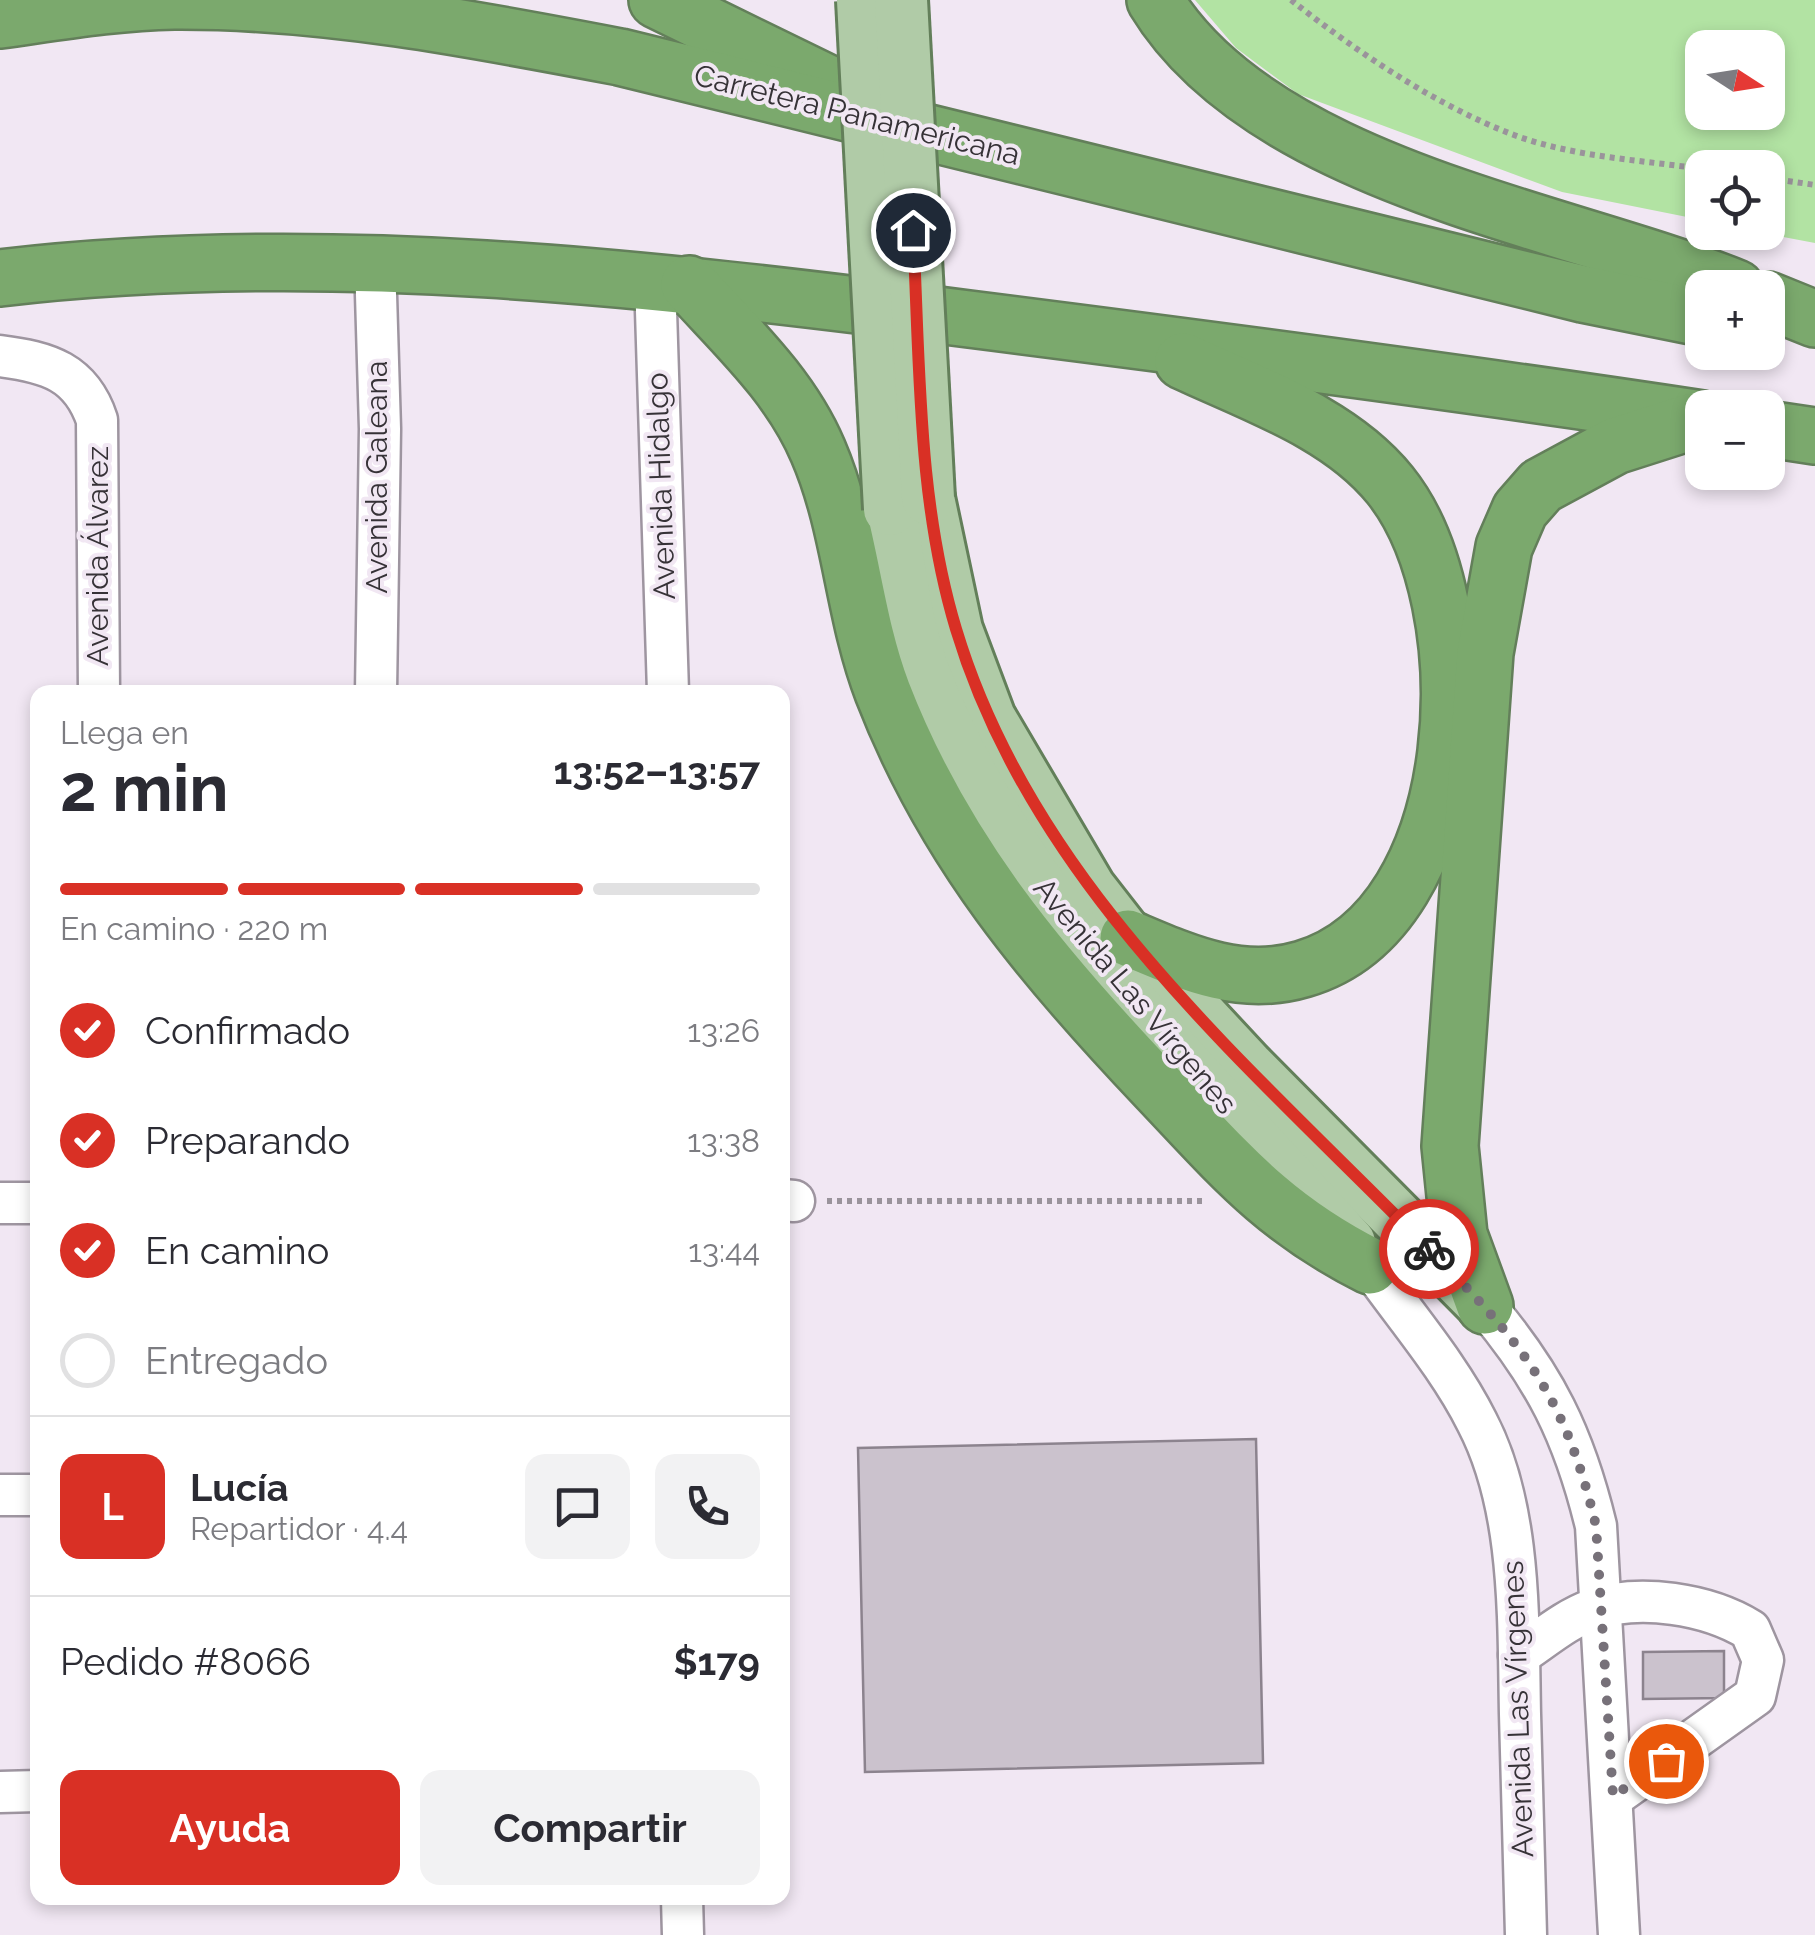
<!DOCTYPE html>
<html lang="es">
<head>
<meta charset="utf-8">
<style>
	body { margin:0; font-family:Raleway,sans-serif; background:#f2f2f3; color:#2b2b33; height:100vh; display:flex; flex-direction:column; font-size:38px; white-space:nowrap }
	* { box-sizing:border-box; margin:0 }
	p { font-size:32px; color:#7c7c81 }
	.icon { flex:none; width:55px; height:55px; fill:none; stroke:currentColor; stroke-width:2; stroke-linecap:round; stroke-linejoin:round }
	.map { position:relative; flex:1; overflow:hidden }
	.details { position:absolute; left:30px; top:685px; width:760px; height:1220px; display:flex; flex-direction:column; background:#fff; border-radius:20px; box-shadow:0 5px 15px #0003 }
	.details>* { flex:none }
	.needle { width:65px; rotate:102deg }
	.fabs { position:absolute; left:1685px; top:30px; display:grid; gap:20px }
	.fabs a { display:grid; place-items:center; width:100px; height:100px; border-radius:20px; background:#fff; box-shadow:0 5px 15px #0003; font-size:50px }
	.pin { position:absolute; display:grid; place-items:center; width:85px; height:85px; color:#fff; margin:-42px; border:5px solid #fff; border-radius:50%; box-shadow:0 2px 10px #0007 }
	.courier { position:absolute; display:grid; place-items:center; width:100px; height:100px; margin:-50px; border:8px solid #d93025; border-radius:50%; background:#fff; color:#222; box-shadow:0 2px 12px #0007 }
	.head em { font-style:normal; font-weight:700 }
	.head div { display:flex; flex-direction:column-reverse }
	.head { display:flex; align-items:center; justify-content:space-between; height:170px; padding:0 30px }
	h1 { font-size:65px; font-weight:700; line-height:75px }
	.bar { display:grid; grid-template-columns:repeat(4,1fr); gap:15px 10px; align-content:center; height:120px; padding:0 30px }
	.bar i { height:12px; border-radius:8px; background:#e1e1e2 }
	.bar .on { background:#d93025 }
	.bar p { grid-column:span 4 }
	.line { display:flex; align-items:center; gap:25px; padding:0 30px; border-top:2px solid #e1e1e2 }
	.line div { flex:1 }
	.round { display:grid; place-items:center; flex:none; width:105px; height:105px; border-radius:20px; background:#f2f2f3 }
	ol { padding:0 30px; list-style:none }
	li { display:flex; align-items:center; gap:30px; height:110px }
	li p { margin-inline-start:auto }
	li .icon { padding:10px; border-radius:50%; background:#d93025; color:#fff; stroke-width:4 }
	li:last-child { color:#7c7c81 }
	li i { width:55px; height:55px; border:5px solid #e1e1e2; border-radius:50% }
	.button { display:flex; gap:20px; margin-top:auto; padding:20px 30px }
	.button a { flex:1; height:115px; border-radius:20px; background:#d93025; color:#fff; font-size:40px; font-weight:700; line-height:115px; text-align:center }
	.button a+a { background:#f2f2f3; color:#2b2b33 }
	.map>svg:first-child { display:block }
	.green { fill:#b2e3a3; fill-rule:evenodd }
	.building { fill:#cbc2cd; stroke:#8c838e; stroke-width:2.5 }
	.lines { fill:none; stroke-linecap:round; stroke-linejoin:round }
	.minor-casing { stroke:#9e95a0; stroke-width:45 }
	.major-casing { stroke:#637f5a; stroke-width:58 }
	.highway-casing { stroke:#637f5a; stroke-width:60 }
	.path { stroke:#9a939b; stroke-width:6; stroke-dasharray:5 5; stroke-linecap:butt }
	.minor { stroke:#fff; stroke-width:40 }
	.major { stroke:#b0cba7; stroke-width:52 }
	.highway { stroke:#7ba96d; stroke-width:55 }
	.major-bridge-casing { stroke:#637f5a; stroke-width:58; stroke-linecap:butt }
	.major-bridge { stroke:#b0cba7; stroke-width:52 }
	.done { stroke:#777179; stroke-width:10; stroke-dasharray:0 18 }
	.route { stroke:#d93025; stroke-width:12 }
	.labels { text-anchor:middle; stroke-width:8; stroke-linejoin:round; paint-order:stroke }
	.street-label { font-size:30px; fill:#363237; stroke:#f1e7f3 }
</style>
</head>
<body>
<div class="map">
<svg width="1815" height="1935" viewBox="0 0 1815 1935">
	<rect width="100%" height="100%" fill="#f1e7f3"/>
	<path class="green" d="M1195 0H1815V243L1762 233 1768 232V168H1702V220L1562 192 1298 94 1236 48ZM1702 48H1768V112H1702Z"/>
	<g class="building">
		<path d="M1256 1439 1263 1763 865 1772 858 1448Z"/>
		<path d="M1724 1651V1698L1643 1699V1652Z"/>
	</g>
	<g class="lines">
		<defs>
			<g id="minor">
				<path d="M375 261 380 429 376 692"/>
				<path d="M655 279 668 692"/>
				<path d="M0 356C48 362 81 372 97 420L99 692"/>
				<path d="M782 1200 794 1201"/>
				<path d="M0 1203H38"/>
				<path d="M1370 1266C1406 1317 1449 1366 1477 1422 1522 1508 1518 1620 1520 1714 1522 1788 1524 1861 1526 1935"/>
				<path d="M1485 1306C1545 1377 1574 1435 1596 1526L1619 1935"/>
				<path d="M0 1495H38"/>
				<path d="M1519 1655C1542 1640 1566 1619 1592 1610 1639 1593 1708 1604 1750 1630L1763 1660 1755 1696 1613 1797"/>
				<path d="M0 1792 38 1791"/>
				<path d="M682 1898 683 1935"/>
			</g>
			<g id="major">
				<path d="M928 498 956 630 989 718 1089 888 1128 938 1247 1066 1485 1306"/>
				<path d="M890 509C899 566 905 625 926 679 1012 900 1194 1071 1349 1243"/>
			</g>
			<g id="highway">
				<path d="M657 0 833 86"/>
				<path d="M1155 0C1261 175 1561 218 1736 288"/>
				<path d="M0 20C58 12 116 2 174 1 323 0 474 29 620 57L1583 294 1702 318"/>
				<path d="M0 278C324 240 647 278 969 319 1214 350 1458 382 1702 419"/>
				<path d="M689 284C736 336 790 385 818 451 851 527 853 614 883 692 944 850 1042 966 1157 1087 1230 1164 1273 1217 1370 1266"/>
				<path d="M1768 300 1815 319"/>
				<path d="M1768 429 1815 436"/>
				<path d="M1128 938C1185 962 1240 988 1303 969 1473 919 1485 603 1390 485 1340 423 1254 394 1183 361"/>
				<path d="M1485 1306 1459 1235 1450 1146 1485 653 1504 547 1520 510 1541 486 1615 446 1690 422"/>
			</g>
		</defs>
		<use href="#minor" class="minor-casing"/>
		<use href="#major" class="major-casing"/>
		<use href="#highway" class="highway-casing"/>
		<g class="path">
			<path d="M1291 0C1357 52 1435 105 1514 135 1573 157 1641 160 1702 169"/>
			<path d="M1768 178 1815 185"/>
			<path d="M827 1201H1205"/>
		</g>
		<use href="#minor" class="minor"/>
		<use href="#major" class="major"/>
		<use href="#highway" class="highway"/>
		<defs>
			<g id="major-bridge">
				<path d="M863 0 890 509"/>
				<path d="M901 0 928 498"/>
			</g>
		</defs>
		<use href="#major-bridge" class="major-bridge-casing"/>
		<use href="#major-bridge" class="major-bridge"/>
	</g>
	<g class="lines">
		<path class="done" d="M1429 1249C1522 1343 1565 1394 1596 1526L1613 1796 1666 1761"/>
		<path class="route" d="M913 230C920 363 917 500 956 629 1033 886 1248 1064 1429 1249"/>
	</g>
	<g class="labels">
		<g class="street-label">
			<text transform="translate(857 115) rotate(14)" y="10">Carretera Panamericana</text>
			<text transform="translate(377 477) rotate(-90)" y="10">Avenida Galeana</text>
			<text transform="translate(661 486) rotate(-92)" y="10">Avenida Hidalgo</text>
			<text transform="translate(98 556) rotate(-90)" y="10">Avenida Álvarez</text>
			<text transform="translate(1135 996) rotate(50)" y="10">Avenida Las Vírgenes</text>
			<text transform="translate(1518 1709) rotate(-92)" y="10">Avenida Las Vírgenes</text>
		</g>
	</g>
</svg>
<div class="fabs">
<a><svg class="needle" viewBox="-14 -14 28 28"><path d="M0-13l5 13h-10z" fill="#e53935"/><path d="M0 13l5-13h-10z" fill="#7c7c81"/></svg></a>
<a><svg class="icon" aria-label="locate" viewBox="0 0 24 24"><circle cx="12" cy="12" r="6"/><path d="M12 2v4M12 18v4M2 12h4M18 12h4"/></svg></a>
<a>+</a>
<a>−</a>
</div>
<div class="pin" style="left:1666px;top:1761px;background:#ea580c"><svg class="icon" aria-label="bag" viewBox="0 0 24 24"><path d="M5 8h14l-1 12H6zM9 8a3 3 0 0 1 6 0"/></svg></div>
<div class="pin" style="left:913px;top:230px;background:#1f2937"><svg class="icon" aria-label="home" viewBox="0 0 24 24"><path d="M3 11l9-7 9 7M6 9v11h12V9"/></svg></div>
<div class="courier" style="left:1429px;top:1249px"><svg class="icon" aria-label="bike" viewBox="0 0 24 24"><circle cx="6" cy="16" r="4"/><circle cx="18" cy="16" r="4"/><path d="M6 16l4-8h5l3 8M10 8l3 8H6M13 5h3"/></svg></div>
<section class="details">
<div class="head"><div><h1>2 min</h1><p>Llega en</p></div><em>13:52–13:57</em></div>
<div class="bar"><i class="on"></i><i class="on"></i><i class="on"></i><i></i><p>En camino · 220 m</p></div>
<ol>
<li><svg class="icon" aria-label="check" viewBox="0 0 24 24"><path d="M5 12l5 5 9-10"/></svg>Confirmado<p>13:26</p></li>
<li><svg class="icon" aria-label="check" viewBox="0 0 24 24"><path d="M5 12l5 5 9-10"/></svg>Preparando<p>13:38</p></li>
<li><svg class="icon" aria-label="check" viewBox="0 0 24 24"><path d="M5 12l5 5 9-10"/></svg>En camino<p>13:44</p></li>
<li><i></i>Entregado</li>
</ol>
<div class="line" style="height:180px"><b class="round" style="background:#d93025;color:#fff">L</b><div><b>Lucía</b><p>Repartidor · 4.4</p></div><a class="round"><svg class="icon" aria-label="chat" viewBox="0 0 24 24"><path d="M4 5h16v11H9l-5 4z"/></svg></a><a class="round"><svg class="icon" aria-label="phone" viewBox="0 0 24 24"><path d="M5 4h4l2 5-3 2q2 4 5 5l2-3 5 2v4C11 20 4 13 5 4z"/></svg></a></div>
<div class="line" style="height:130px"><div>Pedido #8066</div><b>$179</b></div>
<div class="button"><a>Ayuda</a><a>Compartir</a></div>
</section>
</div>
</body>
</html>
